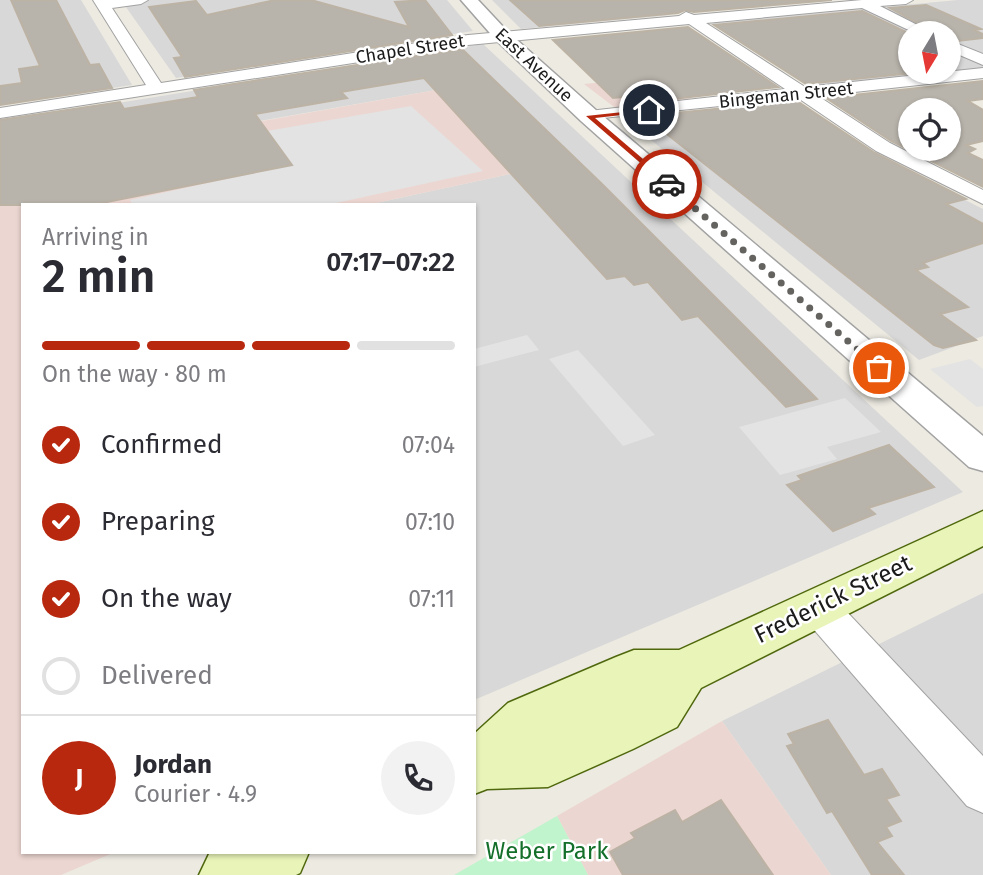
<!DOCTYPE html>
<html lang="en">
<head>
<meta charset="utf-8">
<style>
	body { margin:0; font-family:"Fira Sans",sans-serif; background:#f2f2f3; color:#2b2b33; height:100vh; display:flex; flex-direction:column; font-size:26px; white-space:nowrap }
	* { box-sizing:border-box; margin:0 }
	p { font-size:23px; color:#7c7c81 }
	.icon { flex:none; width:38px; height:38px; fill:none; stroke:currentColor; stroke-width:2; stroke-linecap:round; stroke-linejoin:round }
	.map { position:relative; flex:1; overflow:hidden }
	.sheet { position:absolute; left:21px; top:203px; width:455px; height:651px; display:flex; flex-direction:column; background:#fff; border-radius:0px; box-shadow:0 2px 5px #0004 }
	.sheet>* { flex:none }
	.needle { width:46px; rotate:190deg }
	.tools { position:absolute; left:898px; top:21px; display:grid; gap:14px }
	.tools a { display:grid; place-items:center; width:63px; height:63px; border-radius:50%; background:#fff; box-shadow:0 2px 5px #0004; font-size:35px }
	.pin { position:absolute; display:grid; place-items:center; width:60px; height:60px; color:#fff; margin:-30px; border:4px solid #fff; border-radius:50%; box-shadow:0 2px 7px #0007 }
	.courier { position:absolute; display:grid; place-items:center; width:70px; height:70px; margin:-35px; border:5px solid #b7280f; border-radius:50%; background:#fff; color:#222; box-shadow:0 2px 9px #0007 }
	.overview em { font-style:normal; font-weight:600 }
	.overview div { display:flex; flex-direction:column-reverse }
	.overview { display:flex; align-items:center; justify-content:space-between; height:119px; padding:0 21px }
	h1 { font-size:46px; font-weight:600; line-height:52px }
	.bar { display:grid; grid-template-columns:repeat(4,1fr); gap:10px 7px; align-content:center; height:84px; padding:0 21px }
	.bar i { height:9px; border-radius:5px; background:#e1e1e2 }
	.bar .selected { background:#b7280f }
	.bar p { grid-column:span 4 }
	.line { display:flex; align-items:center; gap:18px; padding:0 21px; border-top:2px solid #e1e1e2 }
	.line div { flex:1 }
	.round { display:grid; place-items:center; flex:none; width:74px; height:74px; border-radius:37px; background:#f2f2f3 }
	ol { padding:0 21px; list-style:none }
	li { display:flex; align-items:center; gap:21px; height:77px }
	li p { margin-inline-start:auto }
	li .icon { padding:7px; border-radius:50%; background:#b7280f; color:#fff; stroke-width:4 }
	li:last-child { color:#7c7c81 }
	li i { width:38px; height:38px; border:4px solid #e1e1e2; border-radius:50% }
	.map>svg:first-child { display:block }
	.residential { fill:#d9d8d8 }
	.commercial { fill:#ecd6d1 }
	.park { fill:#c0f4cc }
	.parking { fill:#e3e3e3 }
	.building { fill:#b8b3ab; stroke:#bcb3a5; stroke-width:2; fill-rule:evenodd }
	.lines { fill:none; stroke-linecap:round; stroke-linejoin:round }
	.minor-casing { stroke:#a2a2a2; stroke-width:2 }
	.tertiary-casing { stroke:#a2a2a2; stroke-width:3 }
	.secondary-casing { stroke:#50680d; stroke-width:3 }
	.minor { fill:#fff; fill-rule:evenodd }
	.tertiary { fill:#fff; fill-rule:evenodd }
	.secondary { fill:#e8f4b8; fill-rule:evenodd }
	.route { fill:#b7280f }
	.done { stroke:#646360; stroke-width:7; stroke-dasharray:0 12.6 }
	.labels { text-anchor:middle; stroke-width:5; stroke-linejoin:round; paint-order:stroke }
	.far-street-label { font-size:18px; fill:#1b1b1b; stroke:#fff }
	.near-street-label { font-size:24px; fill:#1b1b1b; stroke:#fff }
	.near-park-label { font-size:24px; fill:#136f29; stroke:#fff }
</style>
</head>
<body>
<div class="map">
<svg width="983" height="875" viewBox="0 0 983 875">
	<rect width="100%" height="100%" fill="#eceae1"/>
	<g class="residential">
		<path d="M0 0H81L132 85 0 105Z"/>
		<path d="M121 0H447L473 31 176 78Z"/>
		<path d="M492 0H649L671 15 521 29Z"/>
		<path d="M958 0H983V68L949 71 948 33H910V72H946L811 87 712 23Z"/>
		<path d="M483 44 963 492 474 700V205H367L510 174 436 90 181 135 0 122Z"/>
		<path d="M792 100 862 148 983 209V336L919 360 628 121Z"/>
		<path d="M983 593V875H831L722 721Z"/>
	</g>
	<g class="commercial">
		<path d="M665 76 693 101 618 110 584 84Z"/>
		<path d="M436 90 510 174 367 205H23V852H115L61 875H0V168Z"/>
		<path d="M722 721 831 875H588L557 816Z"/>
	</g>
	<path class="park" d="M557 816 588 875H454Z"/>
	<g class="parking">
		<path d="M411 106 483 171 327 205H133L130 200 291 165 267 131Z"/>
		<path d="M527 335 539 350 474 367V349Z"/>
		<path d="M578 350 655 435 623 446 549 359Z"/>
		<path d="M970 359 983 369V406L977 407 930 369Z"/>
		<path d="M845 398 881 432 827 447 837 459 780 475 739 427Z"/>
	</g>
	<g class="building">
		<path d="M11 0H56L90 65 99 64 112 88 0 105V86L22 83 19 69 40 66Z"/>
		<path d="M275 0H311L409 27 395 2 425 0 452 35 185 77 174 58 182 57 149 7 196 1 207 15Z"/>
		<path d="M510 0H832L694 12 685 10 678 13 539 26Z"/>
		<path d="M926 5 981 29 974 30 983 34V38L957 41 948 38V33H935L890 8Z"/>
		<path d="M862 11 910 34V72H923L806 84 714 25Z"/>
		<path d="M688 27 778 87 630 104 622 97 613 98 553 40Z"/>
		<path d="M462 49 602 184 817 399 786 407 698 316 682 320 648 282 634 285 625 276 607 279 424 78 341 92 347 98 255 114 292 165 92 205H0V120L120 102 124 109 198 97 194 90Z"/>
		<path d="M983 81V99L968 101 983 110V141L966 145 975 149 968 153 983 160V187L891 141 826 98ZM910 110H948V149H910Z"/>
		<path d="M797 101 875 153 966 199 946 204 983 224V243L923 263 928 267 916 270 968 307 940 314 976 340 943 348 934 345 644 116Z"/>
		<path d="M889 445 934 487 868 508 875 514 833 531 787 485 802 480 798 476Z"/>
		<path d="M828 720 864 775 882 769 899 795 886 799 901 821 886 827 892 836 877 842 904 875H872L832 811 827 813 787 746 794 744 788 734Z"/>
		<path d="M721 800 773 875H623L610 852 635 838 631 833 675 810 682 822Z"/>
	</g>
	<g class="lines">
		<defs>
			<g id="minor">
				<path d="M93 0H148L141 4 112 8 161 83 468 35 679 16 686 12 694 15 862 0H913L906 4 880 6 933 33H915L862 8 706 23 805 87 983 68V78L818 96 890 143 983 190V204L876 151 798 98 583 120 580 116 583 112 589 111 785 89 689 24 468 45 0 118V108L146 85Z"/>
				<path d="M948 40 983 54V65L948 50Z"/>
				<path d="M817 590 831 595 983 756V813L967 806 803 617 798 606 803 595Z"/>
			</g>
			<path id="tertiary" d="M461 0H478L508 32 597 111 983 436V471L969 467 581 121 496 40Z"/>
			<g id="secondary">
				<path d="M983 511V546L701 688 677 727 633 749 548 787 487 789 474 794V734L508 703 616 657 634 650H679Z"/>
				<path d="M210 852H309L300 873 296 875H199Z"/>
			</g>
		</defs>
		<use href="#minor" class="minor-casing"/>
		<use href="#tertiary" class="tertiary-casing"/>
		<use href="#secondary" class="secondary-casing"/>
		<use href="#minor" class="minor"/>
		<use href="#tertiary" class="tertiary"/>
		<use href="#secondary" class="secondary"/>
	</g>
	<path class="route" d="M651 109 649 112 595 118 670 182 667 186 586 116Z"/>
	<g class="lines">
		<path class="done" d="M667 184 879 368"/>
	</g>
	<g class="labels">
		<g class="far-street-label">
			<text transform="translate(410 49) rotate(-9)" y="6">Chapel Street</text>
			<text transform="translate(534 65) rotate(43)" y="6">East Avenue</text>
			<text transform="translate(786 95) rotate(-6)" y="6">Bingeman Street</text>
		</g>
		<g class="near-street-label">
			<text transform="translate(833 599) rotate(-26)" y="8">Frederick Street</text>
		</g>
		<g class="near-park-label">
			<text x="547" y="859">Weber Park</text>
		</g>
	</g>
</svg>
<div class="tools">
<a><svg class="needle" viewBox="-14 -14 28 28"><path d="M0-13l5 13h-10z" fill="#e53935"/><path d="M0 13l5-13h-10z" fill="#7c7c81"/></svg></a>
<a><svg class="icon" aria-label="locate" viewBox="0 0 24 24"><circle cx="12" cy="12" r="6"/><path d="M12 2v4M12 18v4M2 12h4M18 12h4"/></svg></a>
</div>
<div class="pin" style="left:879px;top:368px;background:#ea580c"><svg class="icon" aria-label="bag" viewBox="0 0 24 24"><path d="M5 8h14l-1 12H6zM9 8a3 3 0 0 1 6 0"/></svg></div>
<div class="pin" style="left:649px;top:110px;background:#1f2937"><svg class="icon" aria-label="home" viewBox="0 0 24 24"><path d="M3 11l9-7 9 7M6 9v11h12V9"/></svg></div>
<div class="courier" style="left:667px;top:184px"><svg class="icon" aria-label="car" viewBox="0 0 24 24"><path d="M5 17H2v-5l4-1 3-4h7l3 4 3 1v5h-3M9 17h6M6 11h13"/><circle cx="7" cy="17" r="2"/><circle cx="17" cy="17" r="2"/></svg></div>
<section class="sheet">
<div class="overview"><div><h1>2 min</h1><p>Arriving in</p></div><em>07:17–07:22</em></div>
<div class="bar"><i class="selected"></i><i class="selected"></i><i class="selected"></i><i></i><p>On the way · 80 m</p></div>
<ol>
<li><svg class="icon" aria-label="check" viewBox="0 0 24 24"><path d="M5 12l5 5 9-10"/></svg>Confirmed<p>07:04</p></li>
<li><svg class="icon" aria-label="check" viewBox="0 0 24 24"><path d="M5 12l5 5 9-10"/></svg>Preparing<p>07:10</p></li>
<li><svg class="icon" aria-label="check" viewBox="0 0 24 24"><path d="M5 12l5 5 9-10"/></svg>On the way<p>07:11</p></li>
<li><i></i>Delivered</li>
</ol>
<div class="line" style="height:126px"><b class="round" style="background:#b7280f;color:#fff">J</b><div><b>Jordan</b><p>Courier · 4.9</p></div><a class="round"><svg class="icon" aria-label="phone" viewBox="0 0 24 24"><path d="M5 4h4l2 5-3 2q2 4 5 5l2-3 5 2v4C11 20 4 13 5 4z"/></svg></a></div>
</section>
</div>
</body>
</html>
